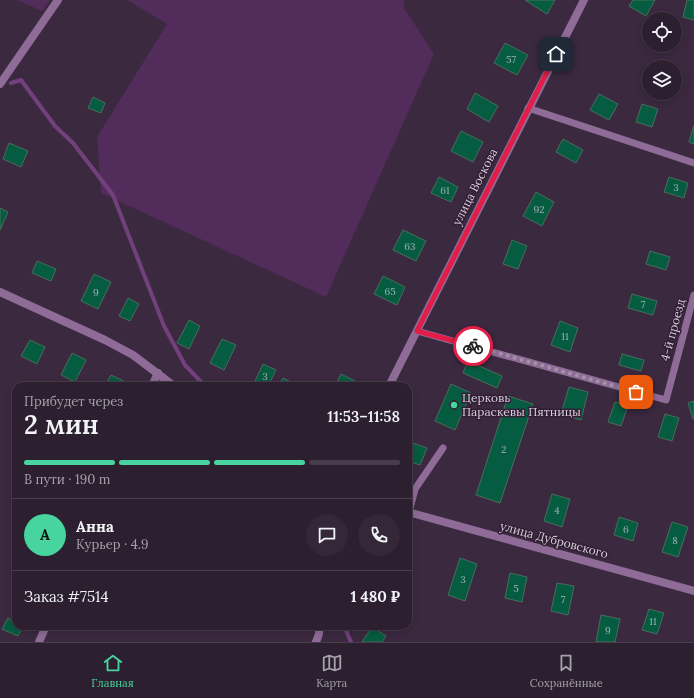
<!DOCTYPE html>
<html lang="ru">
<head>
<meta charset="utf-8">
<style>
	body { margin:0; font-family:Lora,serif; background:#342738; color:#f1f3f6; height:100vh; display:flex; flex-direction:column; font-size:15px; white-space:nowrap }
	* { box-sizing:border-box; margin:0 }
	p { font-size:13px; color:#a6a2ab }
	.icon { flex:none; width:22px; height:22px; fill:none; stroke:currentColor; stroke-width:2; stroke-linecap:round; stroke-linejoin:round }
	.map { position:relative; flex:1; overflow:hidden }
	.drawer { position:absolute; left:12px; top:382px; width:400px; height:248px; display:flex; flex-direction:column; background:#2c1f30; border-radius:12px; box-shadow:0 2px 10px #0003,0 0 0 1px #483d4c }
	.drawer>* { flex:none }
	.tools { position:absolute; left:642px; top:12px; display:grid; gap:8px }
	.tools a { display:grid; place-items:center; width:40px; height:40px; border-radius:50%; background:#2c1f30; box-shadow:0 2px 10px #0003,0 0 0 1px #483d4c; font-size:20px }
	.pin { position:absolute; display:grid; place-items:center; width:34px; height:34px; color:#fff; margin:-17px; border-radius:8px; box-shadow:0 2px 6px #0006 }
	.courier { position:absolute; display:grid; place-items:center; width:40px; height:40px; margin:-20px; border:3px solid #e11d48; border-radius:50%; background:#fff; color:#222; box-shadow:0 1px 5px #0007 }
	.headline em { font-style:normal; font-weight:600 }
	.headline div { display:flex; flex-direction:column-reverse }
	.headline { display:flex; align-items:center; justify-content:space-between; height:68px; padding:0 12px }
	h1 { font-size:26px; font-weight:600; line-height:30px }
	.bar { display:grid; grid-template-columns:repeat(4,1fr); gap:6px 4px; align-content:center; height:48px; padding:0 12px }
	.bar i { height:5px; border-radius:3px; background:#483d4c }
	.bar .on { background:#47d49e }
	.bar p { grid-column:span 4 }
	.line { display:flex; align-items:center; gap:10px; padding:0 12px; border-top:1px solid #483d4c }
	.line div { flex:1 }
	.round { display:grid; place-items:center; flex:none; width:42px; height:42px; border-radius:21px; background:#342738 }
	.menu { display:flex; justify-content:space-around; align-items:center; height:56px; border-top:1px solid #483d4c; background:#2c1f30; font-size:11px; color:#a6a2ab }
	.menu a { display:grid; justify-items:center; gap:2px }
	.menu .on { color:#47d49e }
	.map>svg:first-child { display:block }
	.green { fill:#522c5b }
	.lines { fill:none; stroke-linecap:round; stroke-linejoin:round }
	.stream { stroke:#72417d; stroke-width:4 }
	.building { fill:#065c40; stroke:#4a6c5c }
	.service { stroke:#8f6c97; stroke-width:7 }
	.minor { stroke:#8f6c97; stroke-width:8 }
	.tertiary { stroke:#8f6c97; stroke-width:8 }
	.done { stroke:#a294a5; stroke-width:4; stroke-dasharray:0 7.2 }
	.route { stroke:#e11d48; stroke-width:5 }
	.poi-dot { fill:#47d49e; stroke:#311f35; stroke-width:1.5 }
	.labels { text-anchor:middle; stroke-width:3; stroke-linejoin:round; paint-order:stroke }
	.number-label { font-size:10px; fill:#a4b1b5 }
	.street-label { font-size:12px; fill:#d9cddc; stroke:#311f35 }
	.poi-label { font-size:12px; fill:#d9cddc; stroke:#311f35; text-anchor:start }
</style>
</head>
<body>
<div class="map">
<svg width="694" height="642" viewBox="0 0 694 642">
	<rect width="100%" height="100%" fill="#3b2940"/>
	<g class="green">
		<path d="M17 0H50L42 11Z"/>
		<path d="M127 0H404V8L434 54 326 297 101 193 97 137 167 24Z"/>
	</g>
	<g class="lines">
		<g class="stream">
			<path d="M11 83 21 80 55 126 73 143 113 195 164 326 185 365 205 386"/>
			<path d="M344 626 351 642"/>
		</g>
	</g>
	<g class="building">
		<path d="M525 0H555L547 14Z"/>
		<path d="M633 0H655L646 16 629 6Z"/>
		<path d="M687 0H694V20L683 17Z"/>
		<path d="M505 43 528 55 517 75 494 63Z"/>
		<path d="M475 93 498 106 489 122 467 109Z"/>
		<path d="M599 94 618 104 609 120 590 110Z"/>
		<path d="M93 97 105 103 101 113 88 108Z"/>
		<path d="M642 104 658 109 652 127 636 122Z"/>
		<path d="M694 125V144L689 142Z"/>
		<path d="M461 131 483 142 473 162 451 151Z"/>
		<path d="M563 139 583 150 576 163 556 152Z"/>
		<path d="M9 143 28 151 21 167 3 159Z"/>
		<path d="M439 177 458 187 451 202 431 193Z"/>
		<path d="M669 177 688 183 684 198 664 192Z"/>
		<path d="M536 192 554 202 542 226 523 216Z"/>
		<path d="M0 208 8 212 0 230Z"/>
		<path d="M403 230 426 241 416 261 393 250Z"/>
		<path d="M512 240 527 246 518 269 503 264Z"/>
		<path d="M650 251 670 257 666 270 646 264Z"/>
		<path d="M37 261 56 269 51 281 32 273Z"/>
		<path d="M94 274 111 282 98 309 81 301Z"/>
		<path d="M383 276 405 287 397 305 374 294Z"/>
		<path d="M632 294 657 301 653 315 628 308Z"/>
		<path d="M128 298 139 304 130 321 119 316Z"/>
		<path d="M189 320 200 326 189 349 177 343Z"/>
		<path d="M560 321 578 328 570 352 551 345Z"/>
		<path d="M222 339 236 345 224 370 210 363Z"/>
		<path d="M30 340 45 347 37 364 21 356Z"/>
		<path d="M72 353 86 360 75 382 61 375Z"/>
		<path d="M622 354 644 360 641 371 619 365Z"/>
		<path d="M468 361 502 376 497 388 463 373Z"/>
		<path d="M263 364 276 370 268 386 255 381Z"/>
		<path d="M341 374 361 384V386H335Z"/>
		<path d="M111 375 130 384 129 386H105Z"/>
		<path d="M283 378 297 385V386H278Z"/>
		<path d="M451 384 471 393 455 430 435 421Z"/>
		<path d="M569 387 588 392 581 420 561 414Z"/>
		<path d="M508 396 533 404 500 503 476 495Z"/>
		<path d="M694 401V419H693L688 403Z"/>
		<path d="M615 402 628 406 621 426 608 422Z"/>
		<path d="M665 414 679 418 672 441 658 437Z"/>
		<path d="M413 443 427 448 420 465 408 461V455Z"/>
		<path d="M552 494 570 499 562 527 544 521Z"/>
		<path d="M619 517 638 523 633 541 614 535Z"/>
		<path d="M672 522 688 527 678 557 662 552Z"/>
		<path d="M460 558 477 564 465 601 448 595Z"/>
		<path d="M510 573 527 577 522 602 505 598Z"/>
		<path d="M557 583 574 586 568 615 551 611Z"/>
		<path d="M649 609 664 613 657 634 642 630Z"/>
		<path d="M601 615 620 619 615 642H596Z"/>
		<path d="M8 618 16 622V626H23L18 636 2 629Z"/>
		<path d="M372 627 386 636 382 642H362Z"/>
	</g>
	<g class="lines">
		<g class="service">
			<path d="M528 108 694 163"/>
			<path d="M417 331 666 400 694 295"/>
			<path d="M409 512 415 489 443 448"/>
		</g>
		<g class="minor">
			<path d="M0 84 58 0"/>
			<path d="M0 292 105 340 133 355 174 386"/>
			<path d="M152 386 158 373"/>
			<path d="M389 386 584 0"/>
			<path d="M39 642 46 626"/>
		</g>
		<g class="tertiary">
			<path d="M408 512 694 591"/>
			<path d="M316 642 319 634V626"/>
		</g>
	</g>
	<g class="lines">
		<path class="done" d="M473 346 636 392"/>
		<path class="route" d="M473 346 417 331 556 54"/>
	</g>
	<circle class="poi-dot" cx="454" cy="405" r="4"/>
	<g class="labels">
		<g class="number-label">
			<text x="511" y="63">57</text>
			<text x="676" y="191">3</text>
			<text x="445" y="194">61</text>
			<text x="539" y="213">92</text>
			<text x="410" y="250">63</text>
			<text x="390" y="295">65</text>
			<text x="96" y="296">9</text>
			<text x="643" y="308">7</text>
			<text x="565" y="340">11</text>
			<text x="265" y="380">3</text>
			<text x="504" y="453">2</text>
			<text x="557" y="514">4</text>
			<text x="626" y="533">6</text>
			<text x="675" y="544">8</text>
			<text x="463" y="583">3</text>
			<text x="516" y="592">5</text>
			<text x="563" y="603">7</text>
			<text x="653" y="625">11</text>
			<text x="608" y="634">9</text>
		</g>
		<g class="street-label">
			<text transform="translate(475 187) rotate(-63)" y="4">улица Воскова</text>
			<text transform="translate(673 330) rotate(-75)" y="4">4-й проезд</text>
			<text transform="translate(554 540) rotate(15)" y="4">улица Дубровского</text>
		</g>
		<g class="poi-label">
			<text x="462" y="402">Церковь<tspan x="462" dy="14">Параскевы Пятницы</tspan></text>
		</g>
	</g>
</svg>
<div class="tools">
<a><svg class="icon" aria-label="locate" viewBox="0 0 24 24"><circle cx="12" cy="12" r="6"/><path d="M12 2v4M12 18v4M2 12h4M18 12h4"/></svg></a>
<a><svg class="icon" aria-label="layers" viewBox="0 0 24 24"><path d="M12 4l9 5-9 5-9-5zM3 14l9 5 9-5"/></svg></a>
</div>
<div class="pin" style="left:636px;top:392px;background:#ea580c"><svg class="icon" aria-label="bag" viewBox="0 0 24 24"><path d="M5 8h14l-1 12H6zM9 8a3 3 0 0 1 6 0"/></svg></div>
<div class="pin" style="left:556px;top:54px;background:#1f2937"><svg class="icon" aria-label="home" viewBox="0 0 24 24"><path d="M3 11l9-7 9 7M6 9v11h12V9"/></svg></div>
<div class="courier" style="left:473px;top:346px"><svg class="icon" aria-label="bike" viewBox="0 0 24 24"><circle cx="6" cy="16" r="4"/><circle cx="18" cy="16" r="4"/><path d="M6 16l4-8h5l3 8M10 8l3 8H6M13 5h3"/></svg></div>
<section class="drawer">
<div class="headline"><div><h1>2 мин</h1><p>Прибудет через</p></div><em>11:53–11:58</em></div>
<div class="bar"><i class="on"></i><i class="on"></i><i class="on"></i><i></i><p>В пути · 190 m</p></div>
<div class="line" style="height:72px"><b class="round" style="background:#47d49e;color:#111">А</b><div><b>Анна</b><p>Курьер · 4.9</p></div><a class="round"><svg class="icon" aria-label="chat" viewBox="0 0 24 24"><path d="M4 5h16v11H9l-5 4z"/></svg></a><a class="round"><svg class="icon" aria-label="phone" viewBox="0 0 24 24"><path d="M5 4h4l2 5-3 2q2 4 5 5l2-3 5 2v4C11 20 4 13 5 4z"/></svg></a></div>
<div class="line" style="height:52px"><div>Заказ #7514</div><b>1 480 ₽</b></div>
</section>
</div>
<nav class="menu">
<a class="on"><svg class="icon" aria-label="home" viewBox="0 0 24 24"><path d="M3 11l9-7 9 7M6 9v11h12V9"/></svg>Главная</a>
<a><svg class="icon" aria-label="map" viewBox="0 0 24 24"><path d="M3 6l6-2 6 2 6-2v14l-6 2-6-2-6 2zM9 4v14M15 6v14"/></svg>Карта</a>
<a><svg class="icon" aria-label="saved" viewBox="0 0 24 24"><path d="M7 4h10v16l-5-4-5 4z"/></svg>Сохранённые</a>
</nav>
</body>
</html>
